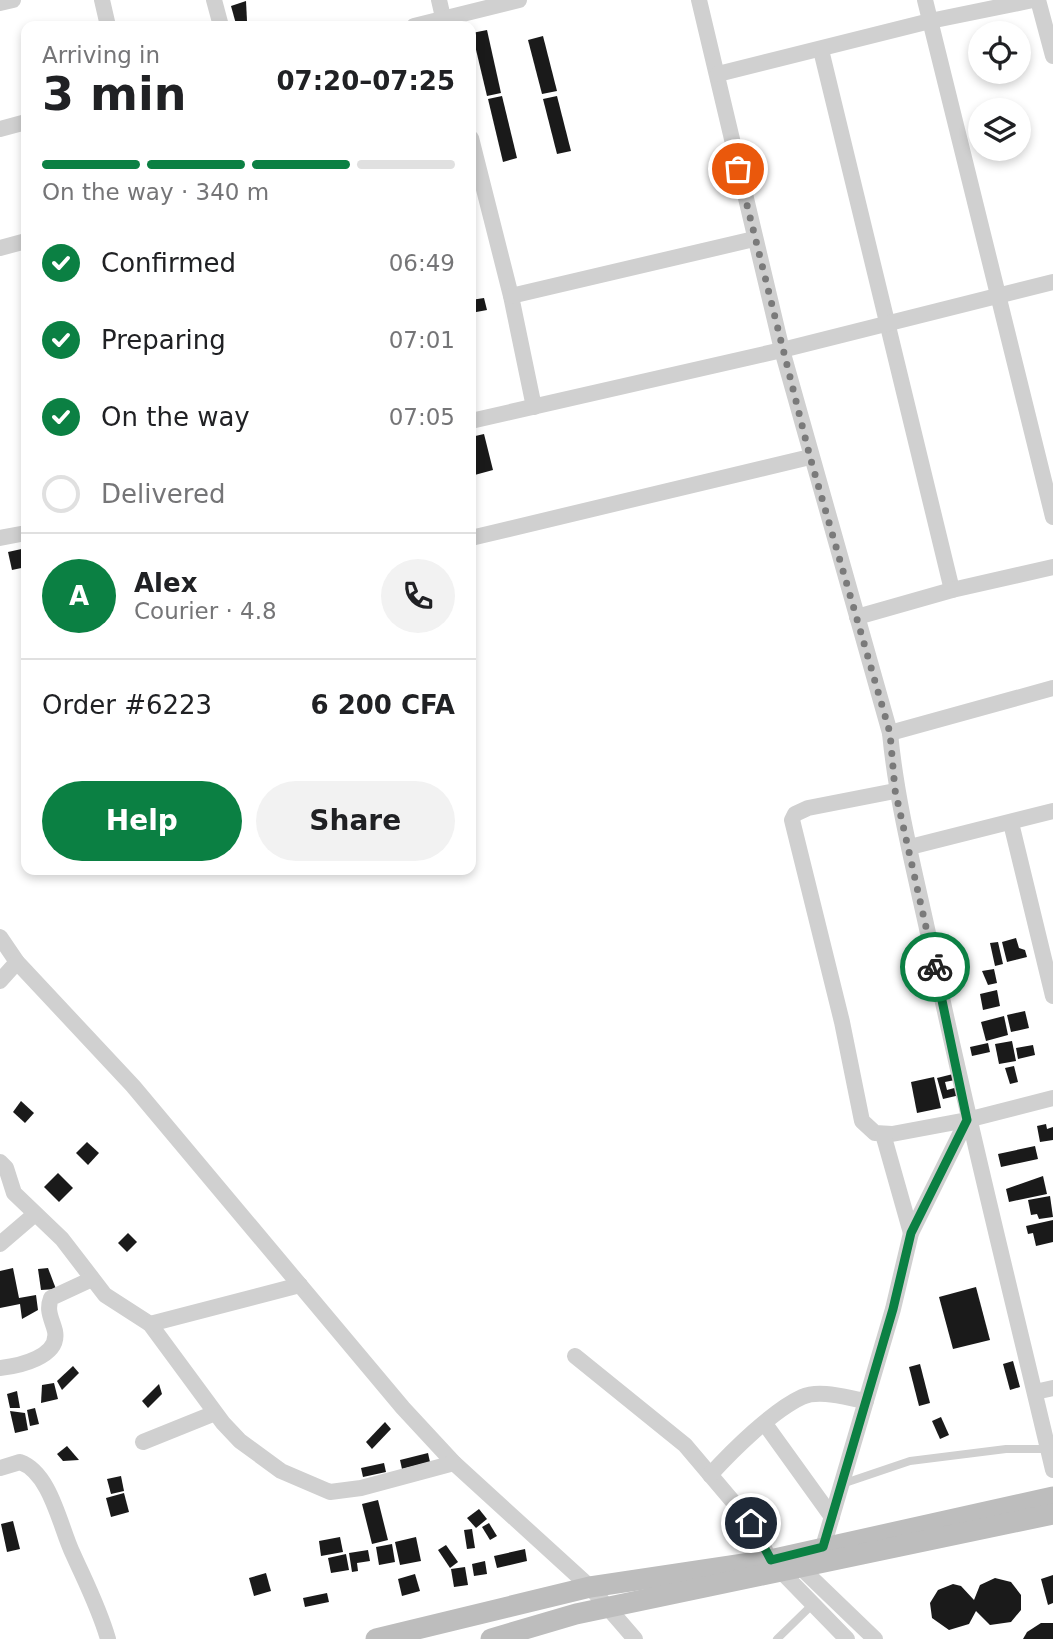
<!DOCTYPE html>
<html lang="en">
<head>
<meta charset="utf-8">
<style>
	body { margin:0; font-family:"DejaVu Sans",sans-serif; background:#f2f2f2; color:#202124; height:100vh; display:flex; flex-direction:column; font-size:26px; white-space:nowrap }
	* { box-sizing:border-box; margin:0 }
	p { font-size:23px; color:#757577 }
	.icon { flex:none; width:38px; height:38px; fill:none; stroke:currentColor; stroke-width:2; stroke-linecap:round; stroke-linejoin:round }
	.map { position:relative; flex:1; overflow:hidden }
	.drawer { position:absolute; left:21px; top:21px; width:455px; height:854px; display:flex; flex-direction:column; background:#fff; border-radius:14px; box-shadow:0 4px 10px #0003 }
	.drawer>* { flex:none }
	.tools { position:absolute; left:968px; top:21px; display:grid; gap:14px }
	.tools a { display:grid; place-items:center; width:63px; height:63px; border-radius:50%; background:#fff; box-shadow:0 4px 10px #0003; font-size:35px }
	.pin { position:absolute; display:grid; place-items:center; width:60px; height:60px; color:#fff; margin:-30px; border:4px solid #fff; border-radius:50%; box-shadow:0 2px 7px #0007 }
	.courier { position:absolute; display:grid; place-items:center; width:70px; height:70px; margin:-35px; border:5px solid #0b8043; border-radius:50%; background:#fff; color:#222; box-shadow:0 2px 9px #0007 }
	.headline em { font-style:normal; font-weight:700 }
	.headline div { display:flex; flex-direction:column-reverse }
	.headline { display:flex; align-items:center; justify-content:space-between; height:119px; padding:0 21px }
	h1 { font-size:46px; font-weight:700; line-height:52px }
	.bar { display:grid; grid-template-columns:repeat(4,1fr); gap:10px 7px; align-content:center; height:84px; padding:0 21px }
	.bar i { height:9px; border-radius:5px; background:#e0e0e0 }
	.bar .selected { background:#0b8043 }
	.bar p { grid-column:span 4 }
	.line { display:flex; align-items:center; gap:18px; padding:0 21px; border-top:2px solid #e0e0e0 }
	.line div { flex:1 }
	.round { display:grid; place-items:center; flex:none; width:74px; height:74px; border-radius:37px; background:#f2f2f2 }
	ol { padding:0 21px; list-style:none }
	li { display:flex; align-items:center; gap:21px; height:77px }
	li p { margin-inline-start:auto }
	li .icon { padding:7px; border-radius:50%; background:#0b8043; color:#fff; stroke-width:4 }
	li:last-child { color:#757577 }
	li i { width:38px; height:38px; border:4px solid #e0e0e0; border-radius:50% }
	.cta { display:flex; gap:14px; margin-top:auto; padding:14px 21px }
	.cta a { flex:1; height:80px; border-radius:42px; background:#0b8043; color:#fff; font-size:28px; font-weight:700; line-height:80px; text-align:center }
	.cta a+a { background:#f2f2f2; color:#202124 }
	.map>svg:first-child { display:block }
	.building { fill:#1a1a1a }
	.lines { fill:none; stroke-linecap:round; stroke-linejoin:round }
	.service { stroke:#d0d0d0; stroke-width:8 }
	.minor { stroke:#d0d0d0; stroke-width:16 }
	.secondary { stroke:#bdbdbd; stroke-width:21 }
	.done { stroke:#7a7a7a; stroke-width:7; stroke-dasharray:0 12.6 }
	.route { stroke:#0b8043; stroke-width:9 }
</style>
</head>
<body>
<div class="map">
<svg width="1053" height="1639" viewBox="0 0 1053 1639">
	<rect width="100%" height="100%" fill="#fff"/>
	<g class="building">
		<path d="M246 1 247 21 236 24 231 6Z"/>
		<path d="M487 30 501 93 487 96 472 33Z"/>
		<path d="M543 36 557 91 542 94 528 40Z"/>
		<path d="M502 96 517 158 503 162 488 99Z"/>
		<path d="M557 96 571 151 557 154 543 99Z"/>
		<path d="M484 298 487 310 471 313V300Z"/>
		<path d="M484 434 493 470 471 476V437Z"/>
		<path d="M26 548V567L12 570 8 552Z"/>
		<path d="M1016 938 1019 948 1025 950 1027 957 1007 962 1002 942Z"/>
		<path d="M998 942 1003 964 995 966 990 943Z"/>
		<path d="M994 969 997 983 988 985 982 971Z"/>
		<path d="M997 990 1000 1006 983 1010 980 994Z"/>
		<path d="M1025 1011 1029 1028 1011 1032 1007 1015Z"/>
		<path d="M1004 1016 1008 1035 986 1041 981 1022Z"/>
		<path d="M1012 1041 1016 1061 999 1064 995 1044Z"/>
		<path d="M988 1043 990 1052 972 1056 970 1047Z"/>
		<path d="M1033 1045 1035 1055 1018 1059 1016 1048Z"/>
		<path d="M1014 1066 1018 1082 1010 1084 1005 1068Z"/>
		<path d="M953 1074 955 1080 945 1082 947 1090 958 1087 960 1095 943 1099 937 1078Z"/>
		<path d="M934 1077 941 1108 917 1113 911 1082Z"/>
		<path d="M21 1101 34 1113 25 1123 13 1112Z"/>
		<path d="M1046 1124 1047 1129 1053 1127V1140L1040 1142 1037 1126Z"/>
		<path d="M87 1142 99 1153 88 1165 76 1153Z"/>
		<path d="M1035 1146 1038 1159 1001 1167 998 1154Z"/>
		<path d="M58 1173 73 1188 59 1202 44 1187Z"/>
		<path d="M1043 1176 1047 1194 1009 1202 1006 1189Z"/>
		<path d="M1050 1196 1053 1217 1039 1219 1037 1214 1031 1215 1028 1200Z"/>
		<path d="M1053 1220V1242L1036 1246 1033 1233 1028 1234 1026 1226Z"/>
		<path d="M128 1233 137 1242 127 1252 118 1243Z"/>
		<path d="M13 1268 19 1298 36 1295 38 1310 22 1319 20 1304 0 1308V1271Z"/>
		<path d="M48 1268 56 1289 41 1290 38 1269Z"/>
		<path d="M976 1287 990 1340 953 1349 939 1297Z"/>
		<path d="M1013 1361 1020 1387 1010 1390 1003 1364Z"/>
		<path d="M920 1364 930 1403 919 1406 909 1367Z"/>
		<path d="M73 1366 79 1373 62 1390 57 1381Z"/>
		<path d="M54 1383 58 1399 41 1403 42 1385Z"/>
		<path d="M159 1384 162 1394 148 1408 142 1401Z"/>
		<path d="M17 1391 20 1408H10L7 1394Z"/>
		<path d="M35 1408 39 1424 30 1426 27 1410Z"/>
		<path d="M10 1411 25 1413 28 1430 15 1433Z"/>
		<path d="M941 1417 949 1435 940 1439 932 1421Z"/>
		<path d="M385 1422 391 1429 372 1449 366 1442Z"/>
		<path d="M67 1446 79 1460 63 1461 57 1454Z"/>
		<path d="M428 1453 430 1462 402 1469 400 1460Z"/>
		<path d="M384 1463 386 1472 363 1477 361 1468Z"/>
		<path d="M121 1476 124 1491 111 1494 107 1479Z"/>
		<path d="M124 1493 129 1512 111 1517 106 1498Z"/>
		<path d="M378 1500 388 1540 372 1544 362 1504Z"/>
		<path d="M479 1509 487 1519 476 1528 467 1518Z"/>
		<path d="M13 1521 20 1549 7 1552 1 1524Z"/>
		<path d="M489 1523 497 1536 490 1540 482 1527Z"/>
		<path d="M472 1529 475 1548 467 1549 464 1530Z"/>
		<path d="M340 1537 343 1552 321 1556 319 1541Z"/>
		<path d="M416 1537 421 1561 400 1565 395 1542Z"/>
		<path d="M392 1544 395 1562 379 1565 376 1547Z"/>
		<path d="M446 1545 458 1562 450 1568 438 1550Z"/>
		<path d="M525 1549 527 1561 497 1568 494 1556Z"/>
		<path d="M368 1550 370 1561 357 1563 358 1571 352 1572 349 1553Z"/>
		<path d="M346 1554 349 1570 331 1573 328 1558Z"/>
		<path d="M485 1561 487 1574 474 1576 472 1564Z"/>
		<path d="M465 1567 468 1585 454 1587 451 1569Z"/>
		<path d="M266 1573 271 1591 254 1596 249 1578Z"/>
		<path d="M415 1574 420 1591 402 1596 398 1579Z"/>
		<path d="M1053 1575V1603L1048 1605 1041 1579Z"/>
		<path d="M995 1578 1011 1582 1021 1595V1610L1011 1622 990 1625 976 1611 969 1624 949 1630 932 1618 930 1603 938 1590 953 1584 961 1586 974 1600 980 1585Z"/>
		<path d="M327 1593 329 1602 305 1607 303 1598Z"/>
		<path d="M1041 1623H1053V1639H1023L1027 1632Z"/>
	</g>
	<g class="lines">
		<g class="service">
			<path d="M842 1484 910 1461 1006 1449H1048"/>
			<path d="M777 1639 812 1605"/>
		</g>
		<g class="minor">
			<path d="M102 0 108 26"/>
			<path d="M214 0 221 26"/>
			<path d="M439 0 445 26"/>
			<path d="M699 0 782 350 890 733C897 806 916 876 931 947 968 1123 1012 1296 1053 1470"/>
			<path d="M925 0 1053 517"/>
			<path d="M1038 0 1053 56"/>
			<path d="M0 3 13 0"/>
			<path d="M414 26 519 0"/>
			<path d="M821 50 952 590"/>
			<path d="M718 74 930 21 1033 0"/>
			<path d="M0 129 26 122"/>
			<path d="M471 138 511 296 534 407"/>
			<path d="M0 248 26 241"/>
			<path d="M511 296 754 239"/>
			<path d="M471 421 782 350 1053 282"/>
			<path d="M0 538 26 533"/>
			<path d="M471 538 810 457"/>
			<path d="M857 617 952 590 1053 567"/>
			<path d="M890 733 1053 688"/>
			<path d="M895 791 808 808 795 814 792 820 842 1022 862 1121 875 1133 892 1134 967 1120 1053 1098"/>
			<path d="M1011 823 1053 996"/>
			<path d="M910 847 1053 811"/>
			<path d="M0 937 17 962 133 1086 403 1408 454 1463 590 1587 635 1639"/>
			<path d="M0 981 17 962"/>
			<path d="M883 1134 911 1233"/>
			<path d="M0 1162 6 1168 14 1193 62 1239 105 1295 150 1324 223 1423 240 1441 281 1471 330 1492 361 1488 454 1463"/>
			<path d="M0 1244 35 1214"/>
			<path d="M150 1324 300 1285"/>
			<path d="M575 1356 685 1445 751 1523 770 1560 847 1639"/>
			<path d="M0 1368C19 1366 60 1357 55 1331 52 1319 46 1311 51 1298L92 1279"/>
			<path d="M1035 1392 1053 1388"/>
			<path d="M765 1424 832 1517"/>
			<path d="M143 1442 215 1413"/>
			<path d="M0 1468 20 1462C51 1473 60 1527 73 1554 86 1583 99 1608 108 1639"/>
			<path d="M710 1475C732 1451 772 1411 802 1397 820 1389 847 1398 866 1401"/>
			<path d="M823 1547 893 1309 911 1233 967 1120"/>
			<path d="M796 1563 875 1639"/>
		</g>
		<g class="secondary">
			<path d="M376 1639 590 1587 770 1560 1053 1497"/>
			<path d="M491 1639 576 1614 1053 1514"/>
		</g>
	</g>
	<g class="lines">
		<path class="done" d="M738 169 810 457 890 733 895 790 935 967"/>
		<path class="route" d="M751 1523 771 1560 823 1547 893 1309 911 1233 967 1120 935 967"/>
	</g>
</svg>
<div class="tools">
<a><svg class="icon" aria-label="locate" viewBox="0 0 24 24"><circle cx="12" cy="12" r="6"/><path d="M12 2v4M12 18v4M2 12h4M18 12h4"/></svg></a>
<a><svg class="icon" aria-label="layers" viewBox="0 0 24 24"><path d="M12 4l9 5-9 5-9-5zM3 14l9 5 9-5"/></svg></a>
</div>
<div class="pin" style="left:738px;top:169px;background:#ea580c"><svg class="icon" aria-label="bag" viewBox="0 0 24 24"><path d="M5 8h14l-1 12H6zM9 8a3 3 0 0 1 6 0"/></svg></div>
<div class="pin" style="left:751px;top:1523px;background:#1f2937"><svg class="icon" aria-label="home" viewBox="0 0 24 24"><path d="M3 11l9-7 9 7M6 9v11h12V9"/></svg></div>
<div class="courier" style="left:935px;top:967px"><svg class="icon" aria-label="bike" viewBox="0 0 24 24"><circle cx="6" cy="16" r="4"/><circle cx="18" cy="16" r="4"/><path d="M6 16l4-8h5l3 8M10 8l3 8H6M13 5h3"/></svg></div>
<section class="drawer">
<div class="headline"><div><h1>3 min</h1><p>Arriving in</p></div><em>07:20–07:25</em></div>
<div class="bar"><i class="selected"></i><i class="selected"></i><i class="selected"></i><i></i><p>On the way · 340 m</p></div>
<ol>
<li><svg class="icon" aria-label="check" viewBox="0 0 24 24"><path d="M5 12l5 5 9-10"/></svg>Confirmed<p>06:49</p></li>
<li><svg class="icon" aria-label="check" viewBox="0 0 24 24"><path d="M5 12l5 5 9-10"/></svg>Preparing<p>07:01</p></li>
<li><svg class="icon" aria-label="check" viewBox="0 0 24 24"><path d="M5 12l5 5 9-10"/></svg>On the way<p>07:05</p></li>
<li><i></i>Delivered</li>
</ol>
<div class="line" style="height:126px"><b class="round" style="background:#0b8043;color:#fff">A</b><div><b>Alex</b><p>Courier · 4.8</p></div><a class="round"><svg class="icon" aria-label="phone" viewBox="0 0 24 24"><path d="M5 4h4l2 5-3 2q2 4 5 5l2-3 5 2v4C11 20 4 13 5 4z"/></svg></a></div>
<div class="line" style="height:91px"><div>Order #6223</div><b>6 200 CFA</b></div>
<div class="cta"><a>Help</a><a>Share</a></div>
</section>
</div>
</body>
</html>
